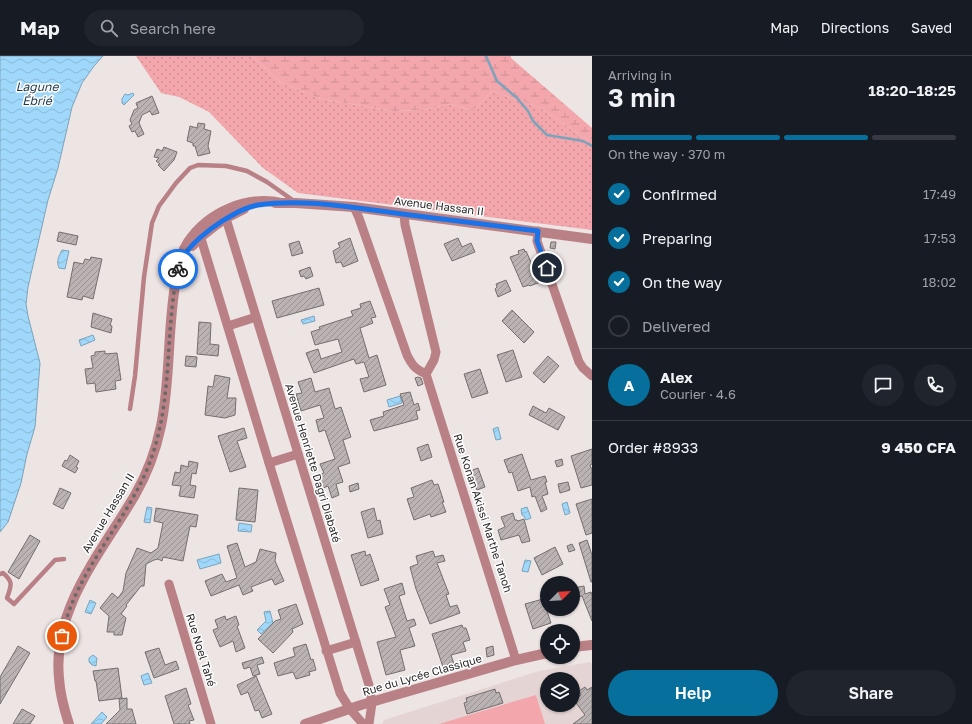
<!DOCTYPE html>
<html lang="en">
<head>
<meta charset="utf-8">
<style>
	body { margin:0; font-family:"Golos Text",sans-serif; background:#20242c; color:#f1f3f6; height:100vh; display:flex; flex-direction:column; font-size:15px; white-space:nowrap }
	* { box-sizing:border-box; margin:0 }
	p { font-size:13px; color:#9ea1a6 }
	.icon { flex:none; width:22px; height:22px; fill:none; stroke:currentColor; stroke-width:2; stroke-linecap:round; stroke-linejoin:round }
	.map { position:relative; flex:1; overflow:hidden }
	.side { display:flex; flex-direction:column; background:#171b24; width:380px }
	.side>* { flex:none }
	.needle { width:26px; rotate:66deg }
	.tools { position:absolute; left:540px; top:520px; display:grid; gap:8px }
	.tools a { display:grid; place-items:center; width:40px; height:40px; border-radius:50%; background:#171b24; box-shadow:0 1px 3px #0004; font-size:20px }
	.pin { position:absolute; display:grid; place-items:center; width:34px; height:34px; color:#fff; margin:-17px; border:2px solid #fff; border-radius:50%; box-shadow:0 1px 4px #0007 }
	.courier { position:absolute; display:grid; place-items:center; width:40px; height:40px; margin:-20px; border:3px solid #1a73e8; border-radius:50%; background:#fff; color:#222; box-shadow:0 1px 5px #0007 }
	.head em { font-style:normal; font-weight:600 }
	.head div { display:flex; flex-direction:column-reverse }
	.head { display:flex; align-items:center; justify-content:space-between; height:68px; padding:0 16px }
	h1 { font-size:26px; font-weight:600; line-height:30px }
	.bar { display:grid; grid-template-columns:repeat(4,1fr); gap:6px 4px; align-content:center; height:48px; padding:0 16px }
	.bar i { height:5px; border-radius:3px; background:#363941 }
	.bar .current { background:#066f9b }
	.bar p { grid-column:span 4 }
	.line { display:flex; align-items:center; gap:10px; padding:0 16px; border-top:1px solid #363941 }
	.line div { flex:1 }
	.round { display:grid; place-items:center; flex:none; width:42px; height:42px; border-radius:21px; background:#20242c }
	ol { padding:0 16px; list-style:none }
	li { display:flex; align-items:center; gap:12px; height:44px }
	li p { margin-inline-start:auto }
	li .icon { padding:4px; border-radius:50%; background:#066f9b; color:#fff; stroke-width:4 }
	li:last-child { color:#9ea1a6 }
	li i { width:22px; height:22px; border:2px solid #363941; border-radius:50% }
	.action { display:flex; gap:8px; margin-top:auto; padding:8px 16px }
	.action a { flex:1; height:46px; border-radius:24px; background:#066f9b; color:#fff; font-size:16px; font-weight:600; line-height:46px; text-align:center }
	.action a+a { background:#20242c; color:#f1f3f6 }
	header { display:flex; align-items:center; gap:24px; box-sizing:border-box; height:56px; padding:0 20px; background:#171b24; border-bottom:1px solid #363941 }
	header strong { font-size:19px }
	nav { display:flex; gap:22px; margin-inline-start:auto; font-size:14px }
	.search { width:280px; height:36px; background:#20242c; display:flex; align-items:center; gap:10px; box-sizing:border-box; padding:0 14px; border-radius:22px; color:#9ea1a6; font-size:15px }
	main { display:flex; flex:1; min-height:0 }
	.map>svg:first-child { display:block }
	.built { fill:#e5d4d4; fill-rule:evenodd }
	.grass { fill:url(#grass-dots) }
	.wetland { fill:url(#wetland-marsh) }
	.pitch { fill:#f3a7ac }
	.water { fill:url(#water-waves); stroke:#7ca3bb }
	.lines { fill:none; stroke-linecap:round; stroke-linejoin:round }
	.stream { stroke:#7ca3bb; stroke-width:2.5 }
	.building { fill:url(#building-hatch); stroke:#756e6e }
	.service { stroke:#b98185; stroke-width:4.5 }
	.minor { stroke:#b98185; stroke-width:9 }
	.tertiary { stroke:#b98185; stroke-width:10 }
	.done { stroke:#6e6969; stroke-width:4; stroke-dasharray:0 7.2 }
	.route { stroke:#1a73e8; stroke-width:5 }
	.labels { text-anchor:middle; stroke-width:3; stroke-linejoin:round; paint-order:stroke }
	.street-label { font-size:11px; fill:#2a2727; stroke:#fff }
	.water-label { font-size:12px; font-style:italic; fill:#1a3a4c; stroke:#fff }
</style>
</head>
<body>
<header>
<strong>Map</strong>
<div class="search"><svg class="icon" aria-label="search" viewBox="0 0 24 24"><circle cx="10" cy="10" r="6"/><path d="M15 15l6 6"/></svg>Search here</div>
<nav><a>Map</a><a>Directions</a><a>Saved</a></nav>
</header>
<main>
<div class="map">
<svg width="592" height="668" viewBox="0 0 592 668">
	<defs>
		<pattern id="grass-dots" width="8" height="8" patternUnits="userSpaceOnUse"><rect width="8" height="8" fill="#f3a7ac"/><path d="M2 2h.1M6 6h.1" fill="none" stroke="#d09094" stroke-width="1.8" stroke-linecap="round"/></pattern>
		<pattern id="wetland-marsh" width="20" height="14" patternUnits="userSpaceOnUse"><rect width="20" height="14" fill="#f3a7ac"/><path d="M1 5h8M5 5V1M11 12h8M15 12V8" fill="none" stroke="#d09094"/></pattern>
		<pattern id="water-waves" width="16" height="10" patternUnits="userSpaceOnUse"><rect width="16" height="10" fill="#9fd8fa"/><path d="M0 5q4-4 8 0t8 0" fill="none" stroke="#89b9d6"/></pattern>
		<pattern id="building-hatch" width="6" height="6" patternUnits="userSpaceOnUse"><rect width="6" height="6" fill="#bbb3b3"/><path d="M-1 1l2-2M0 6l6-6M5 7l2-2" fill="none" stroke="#989292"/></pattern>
	</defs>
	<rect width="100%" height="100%" fill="#ede4e4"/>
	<path class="built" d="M590 606 592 609V668H382L384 664 539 615ZM547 623H573V649H547Z"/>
	<path class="grass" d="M136 0H252L280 26 321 43 394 55 424 54 450 48 473 55 492 35 539 51 592 87V174L298 137 263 112 209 56 179 41 161 37Z"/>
	<path class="wetland" d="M252 0H511V2L592 72V87L539 51 492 35 473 55 450 48 424 54 394 55 321 43 280 26Z"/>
	<path class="pitch" d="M536 639 545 668H439Z"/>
	<g class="water">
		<path d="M0 0H103L94 10 82 27 72 51 58 112 48 144 28 231 26 248 28 260 40 307 35 371 27 398 21 427 8 466 0 476Z"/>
		<path d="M133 37 134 39 124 49 122 47V43L125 38 128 39Z"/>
		<path d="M62 194 69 195 65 213 59 212C56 205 59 200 62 194Z"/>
		<path d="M314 260 315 265 303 268 301 264Z"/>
		<path d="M93 279 95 284 81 290 79 284Z"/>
		<path d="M400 340 402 347 389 351 387 344Z"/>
		<path d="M498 371 501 383 496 384 493 373Z"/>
		<path d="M567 446 570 457 565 459 562 448Z"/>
		<path d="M147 451 152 452 150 467 144 466Z"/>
		<path d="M527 451 531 462 526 464 524 460 522 459 521 453Z"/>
		<path d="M239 467 252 469 251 476 238 475Z"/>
		<path d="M219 498 221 507 200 513 197 504Z"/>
		<path d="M525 504 531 505 528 516 522 515Z"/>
		<path d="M90 544 96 547 91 558 85 556Z"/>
		<path d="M270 555 273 567 261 578 257 574 266 565 264 556Z"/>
		<path d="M93 599 97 602 96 610 92 609 89 606V602Z"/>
		<path d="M148 617 152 627 144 629 141 620Z"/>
		<path d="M102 656 107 661 101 668H91Z"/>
	</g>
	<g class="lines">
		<path class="stream" d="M486 0 497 25 517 42 528 55 533 65 547 79 583 85 592 90"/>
	</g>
	<g class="building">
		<path d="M152 40 159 57 152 59 150 55 142 59 139 67 144 78 138 81 135 75 132 76 129 70 132 68 130 64 134 54 138 52 136 47Z"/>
		<path d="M198 67 205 68 204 73 211 75 208 90 210 97 198 100 195 90H193V87L187 85 190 70 197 72Z"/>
		<path d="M164 91 177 96 174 104 164 115 158 109 160 108 156 105 159 102 154 101 157 93 162 95Z"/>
		<path d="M59 176 78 180 76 189 57 185Z"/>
		<path d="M350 182 358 205 343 211 341 206 336 207 333 195 340 191 338 187Z"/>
		<path d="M458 182 462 191 471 187 475 196 452 205 444 188Z"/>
		<path d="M299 185 303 197 292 200 289 188Z"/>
		<path d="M551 186H556L555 193 550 192Z"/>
		<path d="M524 193 525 196 526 195 540 226 530 230 529 229 523 231 510 201 519 198 518 195Z"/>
		<path d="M91 201 102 203 93 243 83 240 82 244 67 241 74 206 83 208 85 203 90 204Z"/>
		<path d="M310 211 313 220 306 223 304 220 301 221 299 215Z"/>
		<path d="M506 224 511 235 498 241 495 233 497 231 496 228Z"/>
		<path d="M319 232 324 249 277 262 272 245Z"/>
		<path d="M370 245 376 261 371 262 373 267 360 272 369 302 377 299 386 329 364 336 360 323 369 321 364 306 356 308 354 303 314 317 306 297 318 293 321 303 342 296 338 283 315 289 311 276 320 273 319 271 353 260 351 255 361 252 360 248Z"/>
		<path d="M512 254 534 276 524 287 502 265Z"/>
		<path d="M93 257 112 263 110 269 112 270 111 277 91 271Z"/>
		<path d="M199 266 211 267 210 288 219 289 218 300 197 298Z"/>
		<path d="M513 294 522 321 506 326 497 299Z"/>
		<path d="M105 295V298L117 297 121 324 115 325 116 333 96 336 95 327 87 328 85 313 93 312 91 300 95 299V296Z"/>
		<path d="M186 300 197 301 196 311 185 310Z"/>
		<path d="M548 300 559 310 544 327 533 317Z"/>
		<path d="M480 313 488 337 472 342 464 318Z"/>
		<path d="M215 319 230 322 227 342H236L235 359 225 362 205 359 208 330 213 331Z"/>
		<path d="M418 321 421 322 423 328 418 330 415 322Z"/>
		<path d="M311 322 315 336 329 332 335 353 341 351 351 381 343 384 350 407 338 411 343 426 336 428 339 439 332 442 328 430 321 433 317 419 324 417 320 408 335 403 325 374 319 376 316 364 324 362 320 349 301 355 296 338 302 337 298 326Z"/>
		<path d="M410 336 414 349 418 347 420 354 416 355 418 363 374 375 370 364 384 360 383 356 404 349 400 338Z"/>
		<path d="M533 350 546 357 549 352 565 361 558 374 529 359Z"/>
		<path d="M244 372 247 382 237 385 246 411 230 416 218 380Z"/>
		<path d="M428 388 432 401 421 405 417 392Z"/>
		<path d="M592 393V408L590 409 592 414V429L581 432 571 400Z"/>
		<path d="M522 398 531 424 545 420 547 426H545L548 438 542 440 547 453 541 456 535 440 532 441 530 431 518 435 512 416 509 417 504 404Z"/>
		<path d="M70 399 79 405 76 411 78 412 75 417 62 410 65 404 67 405Z"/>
		<path d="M562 403 563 409 557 411 555 405Z"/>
		<path d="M189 405 198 407 196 418 192 417 190 429 196 430 194 442 179 440 181 430 172 429 175 416 180 417 181 409 188 411Z"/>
		<path d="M478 412 485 431 477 434 470 415Z"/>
		<path d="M432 424 434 429 438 428 444 446H442L446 456 431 461 430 458 414 464 407 443 414 441 411 432Z"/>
		<path d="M568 426 570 434 560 437 558 428Z"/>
		<path d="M358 427 359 433 350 436 349 430Z"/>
		<path d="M60 432 71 437 63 453 53 448Z"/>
		<path d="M239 432 258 434 255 466 236 464Z"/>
		<path d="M592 443V477L586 479 576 448Z"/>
		<path d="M156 452 198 459 196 471 190 470 183 505 163 501 162 505 158 503 154 504 146 508 144 530H141L126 549 127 550 121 558 126 562 122 579H114V576H107L109 560 100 552 112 537 118 542 123 535 126 517 137 492 151 497 158 492 163 467 154 465Z"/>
		<path d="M374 452 377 465 380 464 383 478 368 482 361 456Z"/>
		<path d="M513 457 515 464H517L518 465 524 463 530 485 522 487 519 479 501 484 498 474 505 471 501 461Z"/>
		<path d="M30 479 40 485 19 523 8 516Z"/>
		<path d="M587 484 592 499V526H591L579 487Z"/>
		<path d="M237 487 245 511 256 506 260 493 276 497 275 505 284 525 275 529 272 523 251 531 253 535 243 539 239 529 211 540 205 525 222 518 226 526 237 522 227 490Z"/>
		<path d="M572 488 575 494 569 496 567 490Z"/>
		<path d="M555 491 563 508 542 519 534 502Z"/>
		<path d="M365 495 366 500 370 498 379 524 361 530 351 499Z"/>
		<path d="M433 495 435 501 443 499 445 505 437 507 449 538 446 539 450 551 457 549 460 557 430 568 416 533 410 511 418 508 416 500Z"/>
		<path d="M402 527 405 538 399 540 407 565 414 563 416 569 409 572 415 590 400 594 405 614 386 619 377 586 396 581 385 551 390 549 384 533Z"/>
		<path d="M584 530 585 538 591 536 592 539V565L582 540 574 542 573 532Z"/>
		<path d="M543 543 551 567 533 573 525 548Z"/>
		<path d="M296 548 303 568 292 573 293 576 273 597 258 583 275 565 281 563 278 554Z"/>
		<path d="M225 560 226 564 236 560 239 569 237 570 245 592 236 596 233 585 220 591 213 574 218 572 215 564Z"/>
		<path d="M462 569 463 572H466L470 584 463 586 466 595 451 599 454 608 443 611 432 578Z"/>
		<path d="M306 588 311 604 313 603 316 614 309 616 310 619 296 623 293 616 278 620 274 607 295 600 293 592Z"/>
		<path d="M18 590 30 597 0 648V621Z"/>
		<path d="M493 590 494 599 487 601 486 592Z"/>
		<path d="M159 592 165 609 176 605 179 613 154 622 145 596Z"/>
		<path d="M262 601 264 607 257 609 260 618 253 620 250 611 244 613 242 607Z"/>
		<path d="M118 612 122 642 99 645 96 625H95L93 615Z"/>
		<path d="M256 620 272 658 262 662 259 654 255 655 248 636 241 639 237 629Z"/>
		<path d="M585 631 587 634 592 631V668H573L585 659 574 644 581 639 579 635Z"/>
		<path d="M186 632 191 648 188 649 194 664 189 665 190 668H174L165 640Z"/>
		<path d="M495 633 496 637 499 636 503 647 467 658 464 647 467 646 466 642Z"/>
		<path d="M127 642V653H132L136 668H106L120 654 119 643Z"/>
		<path d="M22 653 35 660 30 668H13Z"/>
	</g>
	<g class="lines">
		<g class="service">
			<path d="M130 353 135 320 144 221 152 167 159 150 176 127 190 112 198 109 226 110 247 115 267 126 294 145"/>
			<path d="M0 518 3 517C14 526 11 530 7 542L14 548 55 504 64 503"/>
		</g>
		<g class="minor">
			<path d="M354 151 359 162 407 299C412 309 415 313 426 318L516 604"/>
			<path d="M224 156 369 629 372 647 369 668"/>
			<path d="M404 158 405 169 436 296 434 304 426 318"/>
			<path d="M538 175 537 185 579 306 583 312 592 320"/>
			<path d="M199 176 269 407 340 637 350 653 363 668"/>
			<path d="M228 270 256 261"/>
			<path d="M269 407 298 398"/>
			<path d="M169 528 211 668"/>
			<path d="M326 595 356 586"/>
		</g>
		<g class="tertiary">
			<path d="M275 147H296L354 151 592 183"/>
			<path d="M192 190C207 174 224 162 244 153"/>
			<path d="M573 591 592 589"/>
			<path d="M69 668C64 653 60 638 59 622 52 552 102 496 135 439 147 418 156 394 161 370 171 322 167 272 176 224 178 211 180 198 188 186 208 156 247 139 282 147"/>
			<path d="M305 668 361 649 516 604 547 597"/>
		</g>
	</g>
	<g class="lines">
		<path class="done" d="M62 580C75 516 124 470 148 411 174 347 164 279 178 213"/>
		<path class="route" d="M178 213C183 188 233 153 258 149 305 142 355 152 402 158 447 164 493 169 538 175L537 185 547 212"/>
	</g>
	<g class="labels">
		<g class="street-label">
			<text transform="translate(439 150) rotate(7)" y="4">Avenue Hassan II</text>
			<text transform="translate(313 407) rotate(73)" y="4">Avenue Henriette Dagri Diabaté</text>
			<text transform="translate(108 457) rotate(-59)" y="4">Avenue Hassan II</text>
			<text transform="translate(483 457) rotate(72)" y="4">Rue Konan Akissi Marthe Tanoh</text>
			<text transform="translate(201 594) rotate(73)" y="4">Rue Noel Tahé</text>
			<text transform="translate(422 619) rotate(-16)" y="4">Rue du Lycée Classique</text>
		</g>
		<g class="water-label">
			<text x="37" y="35">Lagune<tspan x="37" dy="14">Ébrié</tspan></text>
		</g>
	</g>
</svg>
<div class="tools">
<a><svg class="needle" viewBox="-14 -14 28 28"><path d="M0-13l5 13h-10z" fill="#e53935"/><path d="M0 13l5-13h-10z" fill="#9ea1a6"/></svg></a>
<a><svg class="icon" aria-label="locate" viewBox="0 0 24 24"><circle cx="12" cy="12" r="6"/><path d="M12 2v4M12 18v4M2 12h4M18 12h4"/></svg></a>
<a><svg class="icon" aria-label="layers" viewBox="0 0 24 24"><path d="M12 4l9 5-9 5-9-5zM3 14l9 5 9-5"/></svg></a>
</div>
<div class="pin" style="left:62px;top:580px;background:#ea580c"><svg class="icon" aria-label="bag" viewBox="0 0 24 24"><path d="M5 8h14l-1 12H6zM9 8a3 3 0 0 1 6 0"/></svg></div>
<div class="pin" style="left:547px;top:212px;background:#1f2937"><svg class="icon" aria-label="home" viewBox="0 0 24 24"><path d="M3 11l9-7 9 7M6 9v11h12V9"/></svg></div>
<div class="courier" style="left:178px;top:213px"><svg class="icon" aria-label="bike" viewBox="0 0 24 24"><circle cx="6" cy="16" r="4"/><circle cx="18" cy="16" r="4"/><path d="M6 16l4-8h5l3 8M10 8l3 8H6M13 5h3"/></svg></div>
</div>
<section class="side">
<div class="head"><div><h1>3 min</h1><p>Arriving in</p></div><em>18:20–18:25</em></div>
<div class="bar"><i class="current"></i><i class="current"></i><i class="current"></i><i></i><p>On the way · 370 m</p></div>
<ol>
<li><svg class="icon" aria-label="check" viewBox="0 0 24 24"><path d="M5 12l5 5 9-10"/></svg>Confirmed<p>17:49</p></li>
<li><svg class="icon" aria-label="check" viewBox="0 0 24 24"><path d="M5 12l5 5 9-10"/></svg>Preparing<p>17:53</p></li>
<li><svg class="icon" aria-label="check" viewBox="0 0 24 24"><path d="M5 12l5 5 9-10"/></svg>On the way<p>18:02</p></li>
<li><i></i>Delivered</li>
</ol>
<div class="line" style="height:72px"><b class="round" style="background:#066f9b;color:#fff">A</b><div><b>Alex</b><p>Courier · 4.6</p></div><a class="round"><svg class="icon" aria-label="chat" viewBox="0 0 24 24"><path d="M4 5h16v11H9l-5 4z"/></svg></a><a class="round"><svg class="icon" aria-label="phone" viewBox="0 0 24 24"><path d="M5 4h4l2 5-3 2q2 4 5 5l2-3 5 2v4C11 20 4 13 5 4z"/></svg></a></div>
<div class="line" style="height:52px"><div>Order #8933</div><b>9 450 CFA</b></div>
<div class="action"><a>Help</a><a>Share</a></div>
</section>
</main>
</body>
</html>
